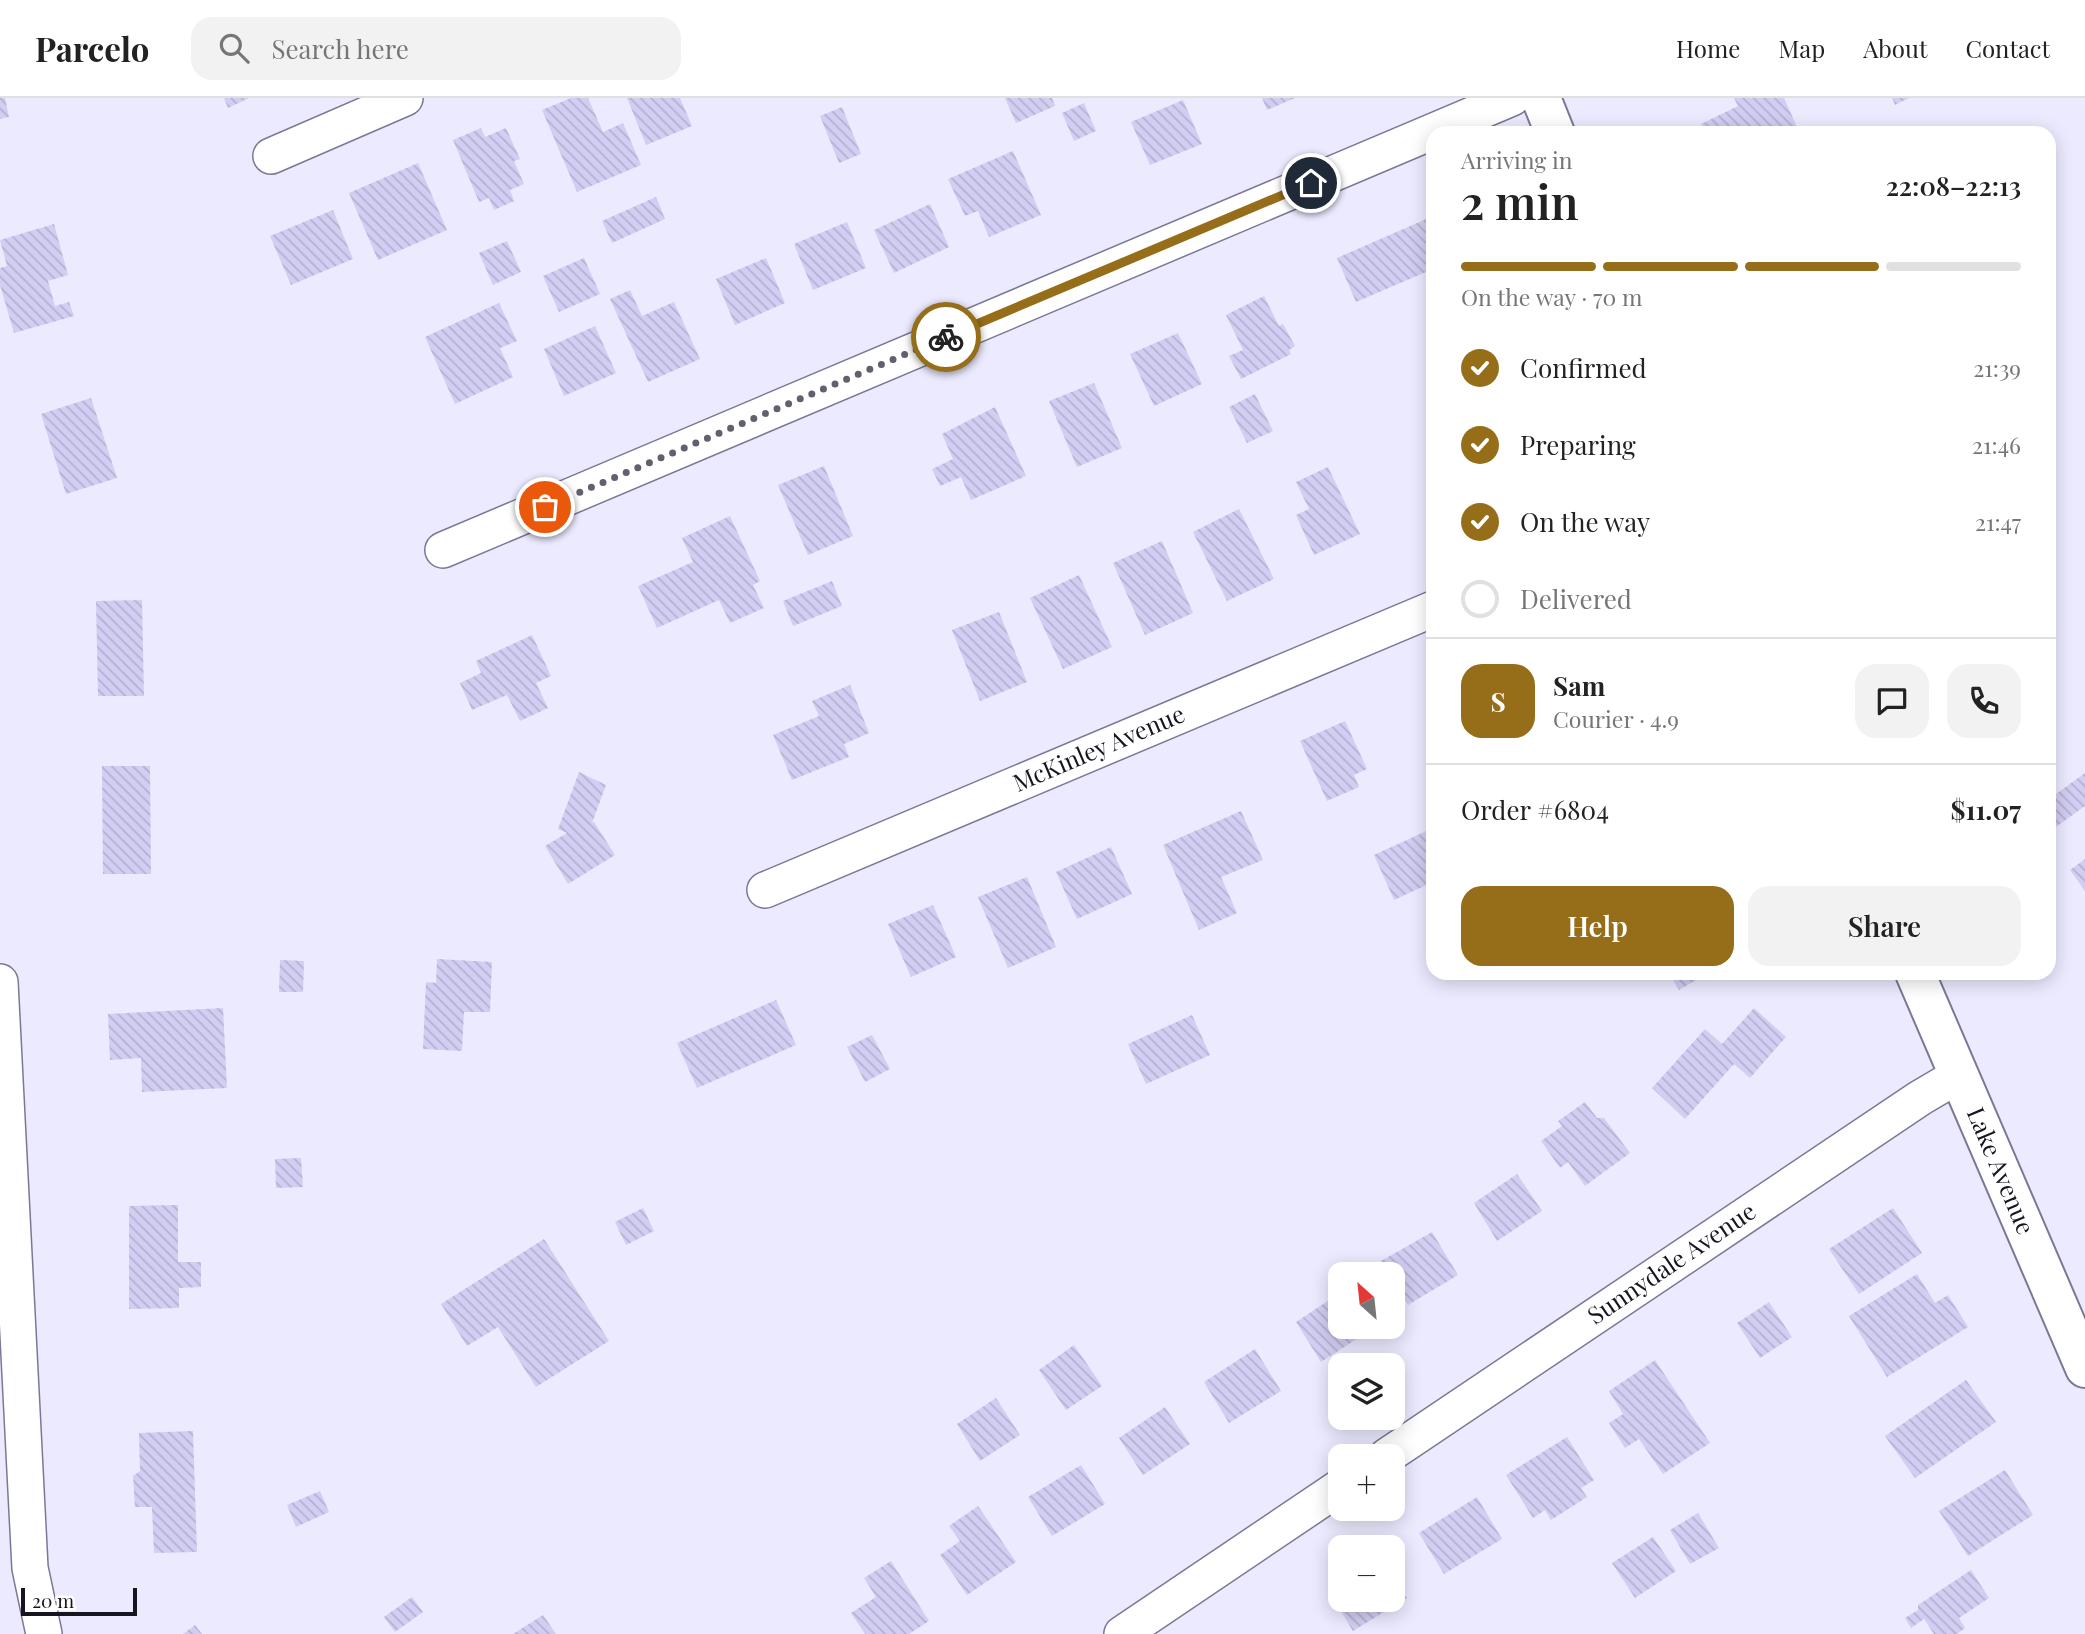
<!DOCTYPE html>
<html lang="en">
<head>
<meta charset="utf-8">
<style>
	body { margin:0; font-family:"Playfair Display",serif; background:#f2f2f2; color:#222; height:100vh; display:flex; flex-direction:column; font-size:26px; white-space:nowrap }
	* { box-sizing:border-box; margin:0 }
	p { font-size:23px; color:#767676 }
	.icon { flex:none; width:38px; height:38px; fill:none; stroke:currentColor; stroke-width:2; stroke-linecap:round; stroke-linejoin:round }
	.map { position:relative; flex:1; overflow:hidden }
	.details { position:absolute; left:1426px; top:28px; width:630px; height:854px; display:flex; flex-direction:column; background:#fff; border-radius:21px; box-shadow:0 4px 18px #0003 }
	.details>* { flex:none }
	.needle { width:46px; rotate:333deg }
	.tools { position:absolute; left:1328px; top:1164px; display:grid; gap:14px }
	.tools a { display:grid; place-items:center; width:77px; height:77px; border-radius:14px; background:#fff; box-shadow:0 4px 18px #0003; font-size:35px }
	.scale { position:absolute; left:21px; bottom:18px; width:116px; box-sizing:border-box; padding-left:7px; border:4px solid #161520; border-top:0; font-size:19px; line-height:24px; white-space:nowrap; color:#161520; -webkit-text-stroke:5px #fff; paint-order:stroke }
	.pin { position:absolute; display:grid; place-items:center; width:60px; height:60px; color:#fff; margin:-30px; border:4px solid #fff; border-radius:50%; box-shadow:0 2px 7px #0007 }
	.courier { position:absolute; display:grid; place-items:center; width:70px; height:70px; margin:-35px; border:5px solid #966e19; border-radius:50%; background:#fff; color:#222; box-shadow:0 2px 9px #0007 }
	.head em { font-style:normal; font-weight:600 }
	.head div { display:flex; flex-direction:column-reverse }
	.head { display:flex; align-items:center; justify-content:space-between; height:119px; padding:0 35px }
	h1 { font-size:46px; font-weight:600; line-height:52px }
	.bar { display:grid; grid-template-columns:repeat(4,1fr); gap:10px 7px; align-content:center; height:84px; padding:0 35px }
	.bar i { height:9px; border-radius:5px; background:#e0e0e0 }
	.bar .active { background:#966e19 }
	.bar p { grid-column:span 4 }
	.line { display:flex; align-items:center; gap:18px; padding:0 35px; border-top:2px solid #e0e0e0 }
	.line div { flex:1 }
	.round { display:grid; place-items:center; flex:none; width:74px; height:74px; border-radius:21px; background:#f2f2f2 }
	ol { padding:0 35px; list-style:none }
	li { display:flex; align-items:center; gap:21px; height:77px }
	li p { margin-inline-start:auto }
	li .icon { padding:7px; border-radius:50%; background:#966e19; color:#fff; stroke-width:4 }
	li:last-child { color:#767676 }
	li i { width:38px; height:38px; border:4px solid #e0e0e0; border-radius:50% }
	.action { display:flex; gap:14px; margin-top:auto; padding:14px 35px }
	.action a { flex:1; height:80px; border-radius:21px; background:#966e19; color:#fff; font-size:28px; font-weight:600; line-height:80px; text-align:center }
	.action a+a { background:#f2f2f2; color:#222 }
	header { display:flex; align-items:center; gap:42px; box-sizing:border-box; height:98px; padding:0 35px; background:#fff; border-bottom:2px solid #e0e0e0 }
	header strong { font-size:33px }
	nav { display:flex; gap:38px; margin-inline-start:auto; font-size:24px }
	.search { width:490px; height:63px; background:#f2f2f2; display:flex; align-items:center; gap:18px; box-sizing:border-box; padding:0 24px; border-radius:21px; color:#767676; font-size:26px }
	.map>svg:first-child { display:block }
	.building { fill:url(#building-back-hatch) }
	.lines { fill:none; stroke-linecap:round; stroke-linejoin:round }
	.street-casing { stroke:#7a7896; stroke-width:38 }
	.secondary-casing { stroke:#7a7896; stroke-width:42 }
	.street { stroke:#fff; stroke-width:35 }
	.secondary { stroke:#fff; stroke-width:38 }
	.done { stroke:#61606e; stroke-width:7; stroke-dasharray:0 12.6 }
	.route { stroke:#966e19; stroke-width:9 }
	.labels { text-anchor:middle; stroke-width:6; stroke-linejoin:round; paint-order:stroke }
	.street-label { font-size:24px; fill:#161520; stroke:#fff }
</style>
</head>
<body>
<header>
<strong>Parcelo</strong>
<div class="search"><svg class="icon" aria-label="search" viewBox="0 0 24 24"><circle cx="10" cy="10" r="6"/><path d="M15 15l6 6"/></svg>Search here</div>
<nav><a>Home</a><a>Map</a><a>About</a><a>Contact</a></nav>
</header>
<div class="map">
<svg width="2085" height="1536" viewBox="0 0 2085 1536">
	<defs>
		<pattern id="building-back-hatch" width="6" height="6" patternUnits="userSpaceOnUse" patternTransform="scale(1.75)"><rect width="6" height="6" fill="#d1cef3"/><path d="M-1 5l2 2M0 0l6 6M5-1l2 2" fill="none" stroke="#b3b0d0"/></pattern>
	</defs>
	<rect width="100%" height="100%" fill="#ebeaff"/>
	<g class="building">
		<path d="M0 0H5L9 19 0 21Z"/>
		<path d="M224 0H249L228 10Z"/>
		<path d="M571 0H588L603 34 623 25 641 67 577 94 542 12Z"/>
		<path d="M627 0H680L692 28 646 47Z"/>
		<path d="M1005 0H1052L1055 8 1016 25Z"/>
		<path d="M1262 0H1295L1267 12Z"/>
		<path d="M1734 0H1784L1797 29 1785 35H1706L1701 26 1738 8Z"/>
		<path d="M1892 0H1909L1895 7Z"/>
		<path d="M1183 2 1202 46 1150 67 1131 24Z"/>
		<path d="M1084 5 1096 33 1074 43 1062 15Z"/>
		<path d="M842 9 861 56 839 65 820 18Z"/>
		<path d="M481 30 485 39 506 30 520 61 514 63 524 86 510 92 514 103 494 112 489 100 479 104 453 42Z"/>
		<path d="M1013 53 1041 117 989 139 978 113 965 118 948 81Z"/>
		<path d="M418 65 447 132 378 162 349 95Z"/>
		<path d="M656 99 665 121 612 145 602 123Z"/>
		<path d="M930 106 949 149 894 175 874 132Z"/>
		<path d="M333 112 353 161 291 187 270 138Z"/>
		<path d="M1433 118V171L1356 204 1337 160Z"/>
		<path d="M847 124 866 170 813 192 794 146Z"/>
		<path d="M54 126 68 177 48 183 55 208 69 204 74 218 14 235 0 187V170L7 168 0 142Z"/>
		<path d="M507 143 521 174 493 187 479 155Z"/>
		<path d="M584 160 600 196 559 214 543 178Z"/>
		<path d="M766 160 785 205 735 227 716 181Z"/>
		<path d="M630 192 642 218 674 204 700 261 648 284 610 201Z"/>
		<path d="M1264 198 1279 228 1283 226 1295 248 1289 252 1291 256 1241 281 1229 258 1243 252 1226 217Z"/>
		<path d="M499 205 517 243 500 250 513 279 455 306 425 239Z"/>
		<path d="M595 228 616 275 564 298 544 251Z"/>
		<path d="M1178 235 1202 286 1154 308 1130 256Z"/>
		<path d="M1094 285 1122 350 1077 369 1049 303Z"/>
		<path d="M1255 296 1273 333 1247 345 1229 309Z"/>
		<path d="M91 300 117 380 66 396 41 316Z"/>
		<path d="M995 309 1026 378 971 402 961 379 940 388 932 371 953 361 942 336Z"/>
		<path d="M824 368 853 438 808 457 778 387Z"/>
		<path d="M1328 369 1360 436 1314 457 1296 417 1309 411 1296 384Z"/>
		<path d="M1239 411 1274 481 1227 503 1193 434Z"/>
		<path d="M730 418 760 483 753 487 764 510 730 525 719 502 657 530 638 488 693 464 682 440Z"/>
		<path d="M1162 443 1193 515 1145 537 1113 465Z"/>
		<path d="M1079 477 1112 549 1063 571 1030 500Z"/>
		<path d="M832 483 842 508 793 528 783 503Z"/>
		<path d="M142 502 144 598H98L96 503Z"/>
		<path d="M999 514 1027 584 980 603 952 532Z"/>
		<path d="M532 537 551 578 536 585 548 610 520 623 507 597 472 612 460 585 481 575 476 563Z"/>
		<path d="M850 587 869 635 844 646 849 659 792 682 773 637 819 618 812 603Z"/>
		<path d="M2049 588 2056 604 2049 607Z"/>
		<path d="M1345 623 1367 671 1354 677 1359 689 1327 703 1300 643Z"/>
		<path d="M102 668H150L151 776H103Z"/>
		<path d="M579 674 606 687 592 725 594 724 615 757 568 786 545 748 567 735 558 731Z"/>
		<path d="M2085 675V708L2049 734V701Z"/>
		<path d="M1241 713 1263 762 1221 779 1237 815 1199 832 1163 747Z"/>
		<path d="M1433 730V784L1394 802 1374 757Z"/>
		<path d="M1111 749 1132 796 1077 821 1056 774Z"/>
		<path d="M2085 761V793L2070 772Z"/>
		<path d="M1027 779 1056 849 1008 870 978 799Z"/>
		<path d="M933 807 956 859 911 879 888 826Z"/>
		<path d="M437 861 492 864 490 914H464L462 953 423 951 426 884 436 885Z"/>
		<path d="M280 862 304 863 303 894H279Z"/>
		<path d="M1669 875H1708L1679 892Z"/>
		<path d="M776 902 796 947 697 990 677 945Z"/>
		<path d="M223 910 227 990 142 994 141 960 110 962 108 916Z"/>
		<path d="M1754 910 1786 939 1750 980 1734 966 1685 1021 1652 990 1705 931 1722 946Z"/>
		<path d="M1192 917 1210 957 1146 986 1128 946Z"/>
		<path d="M872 937 890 971 865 984 847 949Z"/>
		<path d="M1585 1004 1597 1020H1604L1630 1055 1585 1088 1568 1064 1560 1070 1541 1043 1562 1028 1558 1023Z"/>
		<path d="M301 1060 303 1089 276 1090 275 1061Z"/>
		<path d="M1517 1076 1542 1113 1497 1143 1474 1105Z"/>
		<path d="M178 1107V1164H201V1189L179 1190V1210L129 1211V1108Z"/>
		<path d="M643 1110 654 1133 626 1147 615 1124Z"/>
		<path d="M1893 1110 1922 1155 1859 1196 1829 1151Z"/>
		<path d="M1432 1134 1458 1177 1408 1207 1393 1183V1176H1389L1381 1163Z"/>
		<path d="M544 1141 609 1243 536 1289 498 1229 467 1248 441 1206Z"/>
		<path d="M1917 1176 1935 1205 1948 1197 1968 1229 1887 1279 1849 1218Z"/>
		<path d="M1340 1195V1228H1366L1369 1233 1321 1264 1296 1224Z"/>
		<path d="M1769 1204 1792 1239 1760 1260 1737 1225Z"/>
		<path d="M1074 1247 1102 1288 1066 1312 1039 1272Z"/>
		<path d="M1255 1251 1281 1293 1229 1325 1204 1284Z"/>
		<path d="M1655 1262 1710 1345 1663 1376 1639 1341 1625 1350 1609 1325 1623 1316 1609 1293Z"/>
		<path d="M1966 1282 1996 1324 1915 1380 1885 1338Z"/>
		<path d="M996 1300 1020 1337 980 1363 957 1326Z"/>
		<path d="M1165 1309 1190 1346 1143 1377 1119 1340Z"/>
		<path d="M193 1333 197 1454 154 1455 152 1409H135L133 1378 140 1373 139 1335Z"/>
		<path d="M1567 1339 1594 1382 1581 1390 1587 1399 1551 1422 1545 1412 1533 1420 1506 1377Z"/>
		<path d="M1081 1367 1105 1406 1052 1438 1028 1399Z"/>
		<path d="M2005 1372 2033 1417 1968 1458 1939 1413Z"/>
		<path d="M320 1393 329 1414 296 1429 287 1407Z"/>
		<path d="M1477 1399 1502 1441 1444 1476 1419 1435Z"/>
		<path d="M978 1408 1016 1464 967 1497 940 1457 960 1443 949 1428Z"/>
		<path d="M1698 1415 1719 1450 1690 1466 1670 1432Z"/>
		<path d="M1653 1439 1676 1473 1635 1500 1612 1465Z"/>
		<path d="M891 1463 929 1523 909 1536H865L851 1515 876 1499 864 1480Z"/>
		<path d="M1971 1472 1989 1500 1959 1520 1965 1530 1957 1536H1934L1924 1521 1911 1530 1905 1520 1918 1512V1507Z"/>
		<path d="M1393 1477 1407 1500 1353 1533 1330 1495 1340 1489V1502H1393Z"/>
		<path d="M412 1499 423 1514 395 1534 384 1519Z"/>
		<path d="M543 1517 556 1536H513Z"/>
		<path d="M195 1527 202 1536H183Z"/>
	</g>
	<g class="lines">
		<defs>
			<g id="street">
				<path d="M271 58 405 0"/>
				<path d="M443 452 1512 0"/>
				<path d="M765 792 1433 511"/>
				<path d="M0 884 30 1470 44 1536"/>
				<path d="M1387 1358 1920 1000 1959 977"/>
				<path d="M1122 1536 1340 1389"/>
			</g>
			<g id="secondary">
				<path d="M1541 0 1555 35"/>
				<path d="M1915 875 2085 1270"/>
			</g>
		</defs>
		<use href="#street" class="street-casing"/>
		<use href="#secondary" class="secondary-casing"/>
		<use href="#street" class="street"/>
		<use href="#secondary" class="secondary"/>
	</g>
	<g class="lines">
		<path class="done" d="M545 409 946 239"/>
		<path class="route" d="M946 239 1311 85"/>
	</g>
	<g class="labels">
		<g class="street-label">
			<text transform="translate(1099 651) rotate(-23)" y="8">McKinley Avenue</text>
			<text transform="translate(2000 1073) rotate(67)" y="8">Lake Avenue</text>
			<text transform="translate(1672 1166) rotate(-34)" y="8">Sunnydale Avenue</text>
		</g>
	</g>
</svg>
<div class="tools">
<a><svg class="needle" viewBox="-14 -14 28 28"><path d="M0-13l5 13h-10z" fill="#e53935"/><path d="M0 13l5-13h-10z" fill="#767676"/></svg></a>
<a><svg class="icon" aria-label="layers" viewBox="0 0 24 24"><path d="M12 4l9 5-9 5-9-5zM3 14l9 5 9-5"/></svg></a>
<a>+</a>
<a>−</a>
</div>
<div class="scale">20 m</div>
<div class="pin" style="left:545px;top:409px;background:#ea580c"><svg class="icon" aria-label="bag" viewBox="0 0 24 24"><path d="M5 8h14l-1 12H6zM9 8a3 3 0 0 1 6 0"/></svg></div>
<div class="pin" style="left:1311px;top:85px;background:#1f2937"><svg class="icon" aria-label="home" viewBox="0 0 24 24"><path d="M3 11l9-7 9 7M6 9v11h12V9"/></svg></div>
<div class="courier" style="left:946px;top:239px"><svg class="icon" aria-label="bike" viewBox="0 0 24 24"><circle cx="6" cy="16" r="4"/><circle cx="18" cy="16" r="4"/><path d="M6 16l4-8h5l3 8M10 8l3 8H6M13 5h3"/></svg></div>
<section class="details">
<div class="head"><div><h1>2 min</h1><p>Arriving in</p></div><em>22:08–22:13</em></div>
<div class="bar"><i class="active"></i><i class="active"></i><i class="active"></i><i></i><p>On the way · 70 m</p></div>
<ol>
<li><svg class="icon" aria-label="check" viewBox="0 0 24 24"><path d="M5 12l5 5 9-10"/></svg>Confirmed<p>21:39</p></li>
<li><svg class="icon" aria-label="check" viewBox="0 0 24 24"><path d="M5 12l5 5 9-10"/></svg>Preparing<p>21:46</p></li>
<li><svg class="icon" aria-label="check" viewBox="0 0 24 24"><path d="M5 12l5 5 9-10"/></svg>On the way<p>21:47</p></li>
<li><i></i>Delivered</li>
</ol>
<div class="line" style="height:126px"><b class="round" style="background:#966e19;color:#fff">S</b><div><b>Sam</b><p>Courier · 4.9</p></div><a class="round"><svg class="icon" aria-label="chat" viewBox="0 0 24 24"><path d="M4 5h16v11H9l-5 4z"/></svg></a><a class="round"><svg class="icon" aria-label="phone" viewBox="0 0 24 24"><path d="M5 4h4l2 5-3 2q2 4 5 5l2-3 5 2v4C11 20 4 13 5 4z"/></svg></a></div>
<div class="line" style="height:91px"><div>Order #6804</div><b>$11.07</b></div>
<div class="action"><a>Help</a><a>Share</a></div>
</section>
</div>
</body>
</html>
